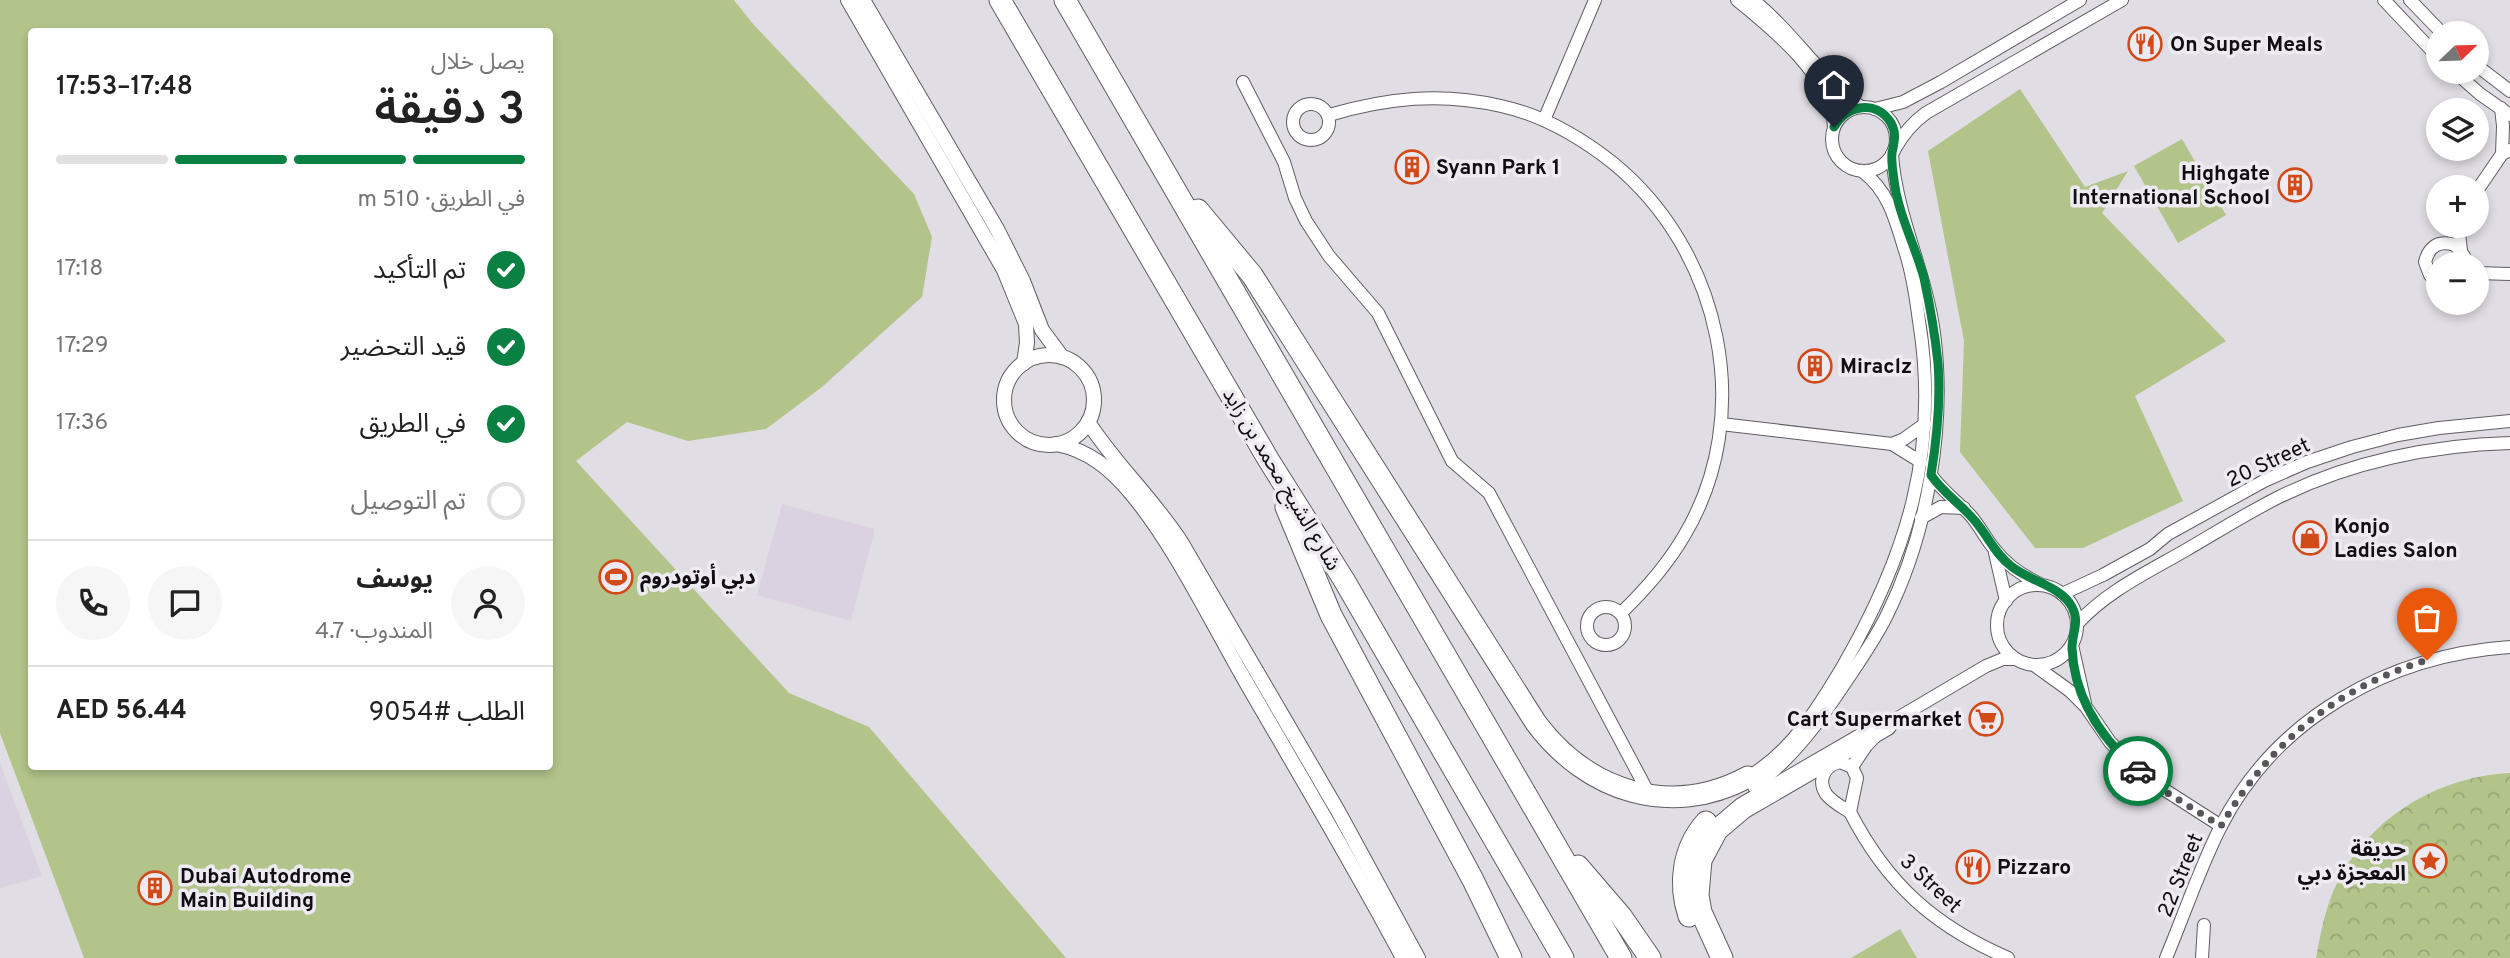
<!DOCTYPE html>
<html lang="ar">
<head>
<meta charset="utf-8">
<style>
	body { margin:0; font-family:Overpass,"Noto Sans Arabic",sans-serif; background:#f6f6f6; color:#222; direction:rtl; height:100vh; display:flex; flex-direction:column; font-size:26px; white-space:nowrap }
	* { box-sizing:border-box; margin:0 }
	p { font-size:23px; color:#767676 }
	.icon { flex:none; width:38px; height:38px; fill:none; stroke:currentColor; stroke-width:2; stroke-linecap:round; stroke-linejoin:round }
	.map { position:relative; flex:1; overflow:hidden; direction:ltr }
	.drawer { position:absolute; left:28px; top:28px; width:525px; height:742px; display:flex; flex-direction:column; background:#fff; border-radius:7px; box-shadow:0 4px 10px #0003; direction:rtl }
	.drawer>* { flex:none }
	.needle { width:46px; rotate:67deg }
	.controls { position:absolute; left:2426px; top:21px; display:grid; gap:14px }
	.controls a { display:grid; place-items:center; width:63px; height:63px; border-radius:50%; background:#fff; box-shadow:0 4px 10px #0003; font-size:35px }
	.pin { position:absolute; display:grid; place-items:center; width:60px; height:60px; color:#fff; margin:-72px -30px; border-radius:50% 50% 50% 0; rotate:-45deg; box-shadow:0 0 7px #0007 }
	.pin .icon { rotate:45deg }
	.courier { position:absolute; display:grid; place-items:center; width:70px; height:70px; margin:-35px; border:5px solid #0b8043; border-radius:50%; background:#fff; color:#222; box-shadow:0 2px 9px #0007 }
	.overview em { font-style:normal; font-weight:600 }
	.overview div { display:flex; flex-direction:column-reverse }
	.overview { display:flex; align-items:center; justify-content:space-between; height:119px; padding:0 28px }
	h1 { font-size:46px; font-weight:600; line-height:52px }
	.bar { display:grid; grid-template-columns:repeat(4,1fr); gap:10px 7px; align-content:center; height:84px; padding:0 28px }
	.bar i { height:9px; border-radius:5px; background:#e0e0e0 }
	.bar .selected { background:#0b8043 }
	.bar p { grid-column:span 4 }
	.line { display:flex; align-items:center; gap:18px; padding:0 28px; border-top:2px solid #e0e0e0 }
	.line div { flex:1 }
	.round { display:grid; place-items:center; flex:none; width:74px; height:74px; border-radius:37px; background:#f6f6f6 }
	ol { padding:0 28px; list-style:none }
	li { display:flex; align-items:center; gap:21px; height:77px }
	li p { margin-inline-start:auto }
	li .icon { padding:7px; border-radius:50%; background:#0b8043; color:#fff; stroke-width:4 }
	li:last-child { color:#767676 }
	li i { width:38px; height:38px; border:4px solid #e0e0e0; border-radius:50% }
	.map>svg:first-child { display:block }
	.built { fill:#dad2e0 }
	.green { fill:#b2c48a; fill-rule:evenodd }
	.forest { fill:url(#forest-crowns) }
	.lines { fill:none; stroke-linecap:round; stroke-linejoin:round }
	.minor-casing { stroke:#605d63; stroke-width:14 }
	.tertiary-casing { stroke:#605d63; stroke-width:16 }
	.motorway-casing { stroke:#605d63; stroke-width:23 }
	.minor { stroke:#fff; stroke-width:12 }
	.tertiary { stroke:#fff; stroke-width:14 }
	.motorway { stroke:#fff; stroke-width:21 }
	.done { stroke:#59565b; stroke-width:7; stroke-dasharray:0 12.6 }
	.route { stroke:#0b8043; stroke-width:9 }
	.labels { text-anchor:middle; stroke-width:7; stroke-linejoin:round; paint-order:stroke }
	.poi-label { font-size:21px; font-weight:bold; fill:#100e11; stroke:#eeeaf2; text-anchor:start }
	.street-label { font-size:21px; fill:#100e11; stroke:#eeeaf2 }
</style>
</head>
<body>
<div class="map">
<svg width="2510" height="958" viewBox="0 0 2510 958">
	<defs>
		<pattern id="forest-crowns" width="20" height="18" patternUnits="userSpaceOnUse" patternTransform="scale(1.75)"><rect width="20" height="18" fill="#b2c48a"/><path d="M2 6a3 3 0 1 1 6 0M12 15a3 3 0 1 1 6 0" fill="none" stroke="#98a776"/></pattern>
	</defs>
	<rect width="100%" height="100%" fill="#e1dde4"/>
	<g class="built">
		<path d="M782 504 875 529 851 621 757 595Z"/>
		<path d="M0 763 42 876 0 888Z"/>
	</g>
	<g class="green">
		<path d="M0 0H734L753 24 914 194 932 237 922 297 822 387 766 429 688 441 627 422 576 461 789 693 869 727 1066 958H84L0 733ZM32 32H550V766H32Z"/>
		<path d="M2020 89 2085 187 2128 171 2102 213 2226 341 2135 396 2183 501 2083 548H2035L1960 452 1964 341 1928 151Z"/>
		<path d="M2182 139 2226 215 2178 243 2134 166Z"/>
		<path d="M1900 929 1917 958H1851Z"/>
	</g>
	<path class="forest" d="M2510 773V958H2316C2320 938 2323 919 2330 900 2358 825 2431 777 2510 773Z"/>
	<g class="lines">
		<defs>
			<g id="minor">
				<path d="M1737 0C1774 30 1832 77 1834 127"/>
				<path d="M1753 0C1793 32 1820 77 1861 107"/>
				<path d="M2384 0 2438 57"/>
				<path d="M2410 0 2442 33"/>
				<path d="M2476 65 2510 91"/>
				<path d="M2455 72 2480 94 2510 115"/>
				<path d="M1243 82 1284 162 1295 198 1306 221 1329 256 1378 313 1452 461 1489 493 1649 794"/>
				<circle cx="1311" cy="122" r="18"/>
				<circle cx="1864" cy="139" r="32"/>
				<path d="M2501 108 2503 126 2502 154"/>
				<path d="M1875 109 1903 102 1941 82 2080 0"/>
				<path d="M1329 115C1387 98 1440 92 1501 106 1542 115 1580 137 1613 163 1721 251 1757 414 1684 536 1667 565 1645 590 1621 613"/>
				<path d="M1544 120 1595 0"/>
				<path d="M1894 150C1903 134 1912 123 1926 113L2122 0"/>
				<path d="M2476 192 2502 154 2510 150"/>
				<path d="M2458 226 2461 250"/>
				<path d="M2476 273 2510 274"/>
				<path d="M2438 281 2430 275 2425 262C2429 246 2439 240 2455 245L2464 256 2465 264"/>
				<path d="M1721 424 1892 444 1921 462"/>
				<path d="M1892 444 1904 439 1925 424"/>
				<path d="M1931 475C1942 491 1957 501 1970 515 1980 526 1986 540 1996 551 2008 566 2023 576 2040 584"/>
				<path d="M1921 518 1941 507 1964 508"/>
				<path d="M1995 553 2006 601"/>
				<circle cx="2037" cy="625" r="40"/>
				<path d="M2062 594 2103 575 2150 549 2168 534 2264 481 2307 462 2352 447 2398 435 2439 428 2510 421"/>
				<circle cx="1606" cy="626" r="19"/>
				<path d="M2077 624C2107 591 2148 572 2186 550 2217 532 2247 513 2279 497 2350 462 2431 445 2510 443"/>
				<path d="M2072 645 2085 703"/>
				<path d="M2034 665 2070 691 2086 707 2110 742 2143 776 2221 826"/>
				<path d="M1840 762 1852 767 1857 778 1850 812C1842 807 1832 802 1826 794 1817 780 1825 765 1840 762Z"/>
				<path d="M1852 767 1866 746 1886 725 1986 666 2003 659H2015"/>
				<path d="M1748 777C1791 752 1818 708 1843 666 1907 555 1940 450 1919 321 1916 298 1913 276 1906 254 1896 222 1890 192 1862 171"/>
				<path d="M1754 787C1794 757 1820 721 1847 680 1861 659 1875 639 1886 617 1928 533 1946 426 1934 333 1926 272 1896 215 1892 154"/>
				<path d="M1850 812C1887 884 1934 926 2008 958"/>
				<path d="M2166 958C2184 915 2200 867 2221 826 2277 717 2390 655 2510 647"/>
				<path d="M2202 958 2204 925"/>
			</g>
			<g id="tertiary">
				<path d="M848 0 1004 270 1026 324 1027 343 1024 363"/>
				<path d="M863 0 997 229 1023 281 1042 330 1062 357"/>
				<circle cx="1049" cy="400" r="45"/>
				<path d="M1088 422C1116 465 1153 499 1181 542L1338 811 1418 958"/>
				<path d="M1057 444C1089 451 1110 468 1131 493 1173 543 1209 617 1242 675 1296 769 1352 862 1403 958"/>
			</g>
			<g id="motorway">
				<path d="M1000 0 1268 459 1344 580 1563 958"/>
				<path d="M1065 0 1621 958"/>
				<path d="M1198 210 1252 275 1536 723C1587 791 1670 819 1748 777"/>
				<path d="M1286 507 1331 615 1473 880 1511 958"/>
				<path d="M1578 866 1621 916 1650 958"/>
				<path d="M1689 916C1678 883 1683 848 1706 822"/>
				<path d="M1722 958 1701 912 1698 895 1701 860 1717 830 1743 808 1886 725"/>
			</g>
		</defs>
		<use href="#minor" class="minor-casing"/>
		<use href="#tertiary" class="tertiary-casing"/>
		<use href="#motorway" class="motorway-casing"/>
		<use href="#minor" class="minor"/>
		<use href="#tertiary" class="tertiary"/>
		<use href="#motorway" class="motorway"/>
	</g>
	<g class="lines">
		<path class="done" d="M2138 771 2158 787 2221 826C2270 743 2334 689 2427 660"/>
		<path class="route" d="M1834 127C1847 105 1876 99 1891 123 1897 134 1894 142 1892 153 1891 161 1893 172 1894 180 1898 214 1915 245 1924 278 1930 306 1935 334 1938 363 1941 401 1937 438 1931 475 1943 493 1961 504 1975 521 1988 536 1995 554 2011 566 2029 581 2061 586 2072 607 2080 622 2072 633 2072 648 2074 698 2102 739 2138 771"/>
	</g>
	<defs>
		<symbol id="restaurant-ring" viewBox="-11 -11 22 22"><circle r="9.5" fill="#eeeaf2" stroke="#d14a17" stroke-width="1.5"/><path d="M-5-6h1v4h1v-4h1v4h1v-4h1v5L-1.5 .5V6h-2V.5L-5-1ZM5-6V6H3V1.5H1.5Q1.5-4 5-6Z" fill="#d14a17"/></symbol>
		<symbol id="building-ring" viewBox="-11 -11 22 22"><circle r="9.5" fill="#eeeaf2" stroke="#d14a17" stroke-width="1.5"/><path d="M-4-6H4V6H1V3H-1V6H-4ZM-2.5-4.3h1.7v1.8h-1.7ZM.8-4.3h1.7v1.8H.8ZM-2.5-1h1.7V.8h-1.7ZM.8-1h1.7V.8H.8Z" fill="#d14a17"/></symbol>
		<symbol id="shop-ring" viewBox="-11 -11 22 22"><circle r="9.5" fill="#eeeaf2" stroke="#d14a17" stroke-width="1.5"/><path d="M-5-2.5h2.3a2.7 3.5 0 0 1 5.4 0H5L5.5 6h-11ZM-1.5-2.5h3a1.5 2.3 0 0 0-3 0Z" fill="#d14a17"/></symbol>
		<symbol id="stadium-ring" viewBox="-11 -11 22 22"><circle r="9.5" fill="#eeeaf2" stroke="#d14a17" stroke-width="1.5"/><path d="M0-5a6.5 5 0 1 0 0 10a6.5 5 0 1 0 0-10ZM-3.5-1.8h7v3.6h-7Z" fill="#d14a17"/></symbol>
		<symbol id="supermarket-ring" viewBox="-11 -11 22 22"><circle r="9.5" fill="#eeeaf2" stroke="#d14a17" stroke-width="1.5"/><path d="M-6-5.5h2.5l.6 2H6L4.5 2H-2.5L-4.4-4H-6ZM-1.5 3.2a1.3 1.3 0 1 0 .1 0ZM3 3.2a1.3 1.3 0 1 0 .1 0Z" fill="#d14a17"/></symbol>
		<symbol id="sight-ring" viewBox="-11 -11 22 22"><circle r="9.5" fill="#eeeaf2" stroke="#d14a17" stroke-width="1.5"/><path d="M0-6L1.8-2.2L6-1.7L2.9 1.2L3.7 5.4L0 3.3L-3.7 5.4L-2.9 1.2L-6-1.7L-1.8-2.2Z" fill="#d14a17"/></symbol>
	</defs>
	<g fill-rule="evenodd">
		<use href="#restaurant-ring" x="2126" y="25" width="38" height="38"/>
		<use href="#building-ring" x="1393" y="148" width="38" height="38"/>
		<use href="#building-ring" x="2276" y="166" width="38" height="38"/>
		<use href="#building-ring" x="1796" y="347" width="38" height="38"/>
		<use href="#shop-ring" x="2291" y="519" width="38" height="38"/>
		<use href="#stadium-ring" x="597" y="558" width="38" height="38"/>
		<use href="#supermarket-ring" x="1967" y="700" width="38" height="38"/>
		<use href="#sight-ring" x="2411" y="842" width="38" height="38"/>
		<use href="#restaurant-ring" x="1954" y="848" width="38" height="38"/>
		<use href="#building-ring" x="136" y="869" width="38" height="38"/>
	</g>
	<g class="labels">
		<g class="poi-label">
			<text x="2170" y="51">On Super Meals</text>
			<text x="1436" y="174">Syann Park 1</text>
			<text x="2270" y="180" text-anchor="end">Highgate<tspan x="2270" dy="24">International School</tspan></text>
			<text x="1840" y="373">Miraclz</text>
			<text x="2334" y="533">Konjo<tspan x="2334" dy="24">Ladies Salon</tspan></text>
			<text x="640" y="584">دبي أوتودروم</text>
			<text x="1962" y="726" text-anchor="end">Cart Supermarket</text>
			<text x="2406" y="856" text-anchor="end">حديقة<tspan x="2406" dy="24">المعجزة دبي</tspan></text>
			<text x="1997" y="874">Pizzaro</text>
			<text x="180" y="883">Dubai Autodrome<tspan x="180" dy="24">Main Building</tspan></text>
		</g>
		<g class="street-label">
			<text transform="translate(2268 462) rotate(-25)" y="7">20 Street</text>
			<text transform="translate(1282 479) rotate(59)" y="7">شارع الشيخ محمد بن زايد</text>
			<text transform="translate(2180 875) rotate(-68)" y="7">22 Street</text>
			<text transform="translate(1931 883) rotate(43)" y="7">3 Street</text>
		</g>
	</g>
</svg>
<div class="controls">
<a><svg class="needle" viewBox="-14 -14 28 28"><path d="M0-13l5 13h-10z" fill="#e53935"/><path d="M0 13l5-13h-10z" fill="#767676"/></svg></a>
<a><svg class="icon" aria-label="layers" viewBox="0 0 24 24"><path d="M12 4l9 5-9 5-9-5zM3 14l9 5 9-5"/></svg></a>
<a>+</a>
<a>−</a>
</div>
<div class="pin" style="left:2427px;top:660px;background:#ea580c"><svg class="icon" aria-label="bag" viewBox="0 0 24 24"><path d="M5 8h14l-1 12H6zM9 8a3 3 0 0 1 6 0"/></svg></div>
<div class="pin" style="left:1834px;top:127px;background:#1f2937"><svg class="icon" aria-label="home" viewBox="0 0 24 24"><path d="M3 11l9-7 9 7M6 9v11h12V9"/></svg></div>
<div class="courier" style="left:2138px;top:771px"><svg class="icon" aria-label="car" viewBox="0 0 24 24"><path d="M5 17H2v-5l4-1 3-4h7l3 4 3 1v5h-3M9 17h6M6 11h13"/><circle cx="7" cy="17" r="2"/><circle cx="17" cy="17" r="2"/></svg></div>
<section class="drawer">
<div class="overview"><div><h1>3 دقيقة</h1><p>يصل خلال</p></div><em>17:48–17:53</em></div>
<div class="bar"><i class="selected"></i><i class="selected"></i><i class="selected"></i><i></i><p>في الطريق · 510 m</p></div>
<ol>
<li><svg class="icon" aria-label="check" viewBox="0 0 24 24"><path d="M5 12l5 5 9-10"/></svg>تم التأكيد<p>17:18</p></li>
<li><svg class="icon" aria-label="check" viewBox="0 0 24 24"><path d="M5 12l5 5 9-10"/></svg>قيد التحضير<p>17:29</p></li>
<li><svg class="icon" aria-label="check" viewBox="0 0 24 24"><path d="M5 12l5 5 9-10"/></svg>في الطريق<p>17:36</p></li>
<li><i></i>تم التوصيل</li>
</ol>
<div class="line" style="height:126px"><a class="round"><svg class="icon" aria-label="person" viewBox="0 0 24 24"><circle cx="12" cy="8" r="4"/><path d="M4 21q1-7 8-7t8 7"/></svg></a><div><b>يوسف</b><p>المندوب · 4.7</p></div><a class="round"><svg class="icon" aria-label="chat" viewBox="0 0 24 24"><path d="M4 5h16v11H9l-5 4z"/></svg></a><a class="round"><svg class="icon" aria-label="phone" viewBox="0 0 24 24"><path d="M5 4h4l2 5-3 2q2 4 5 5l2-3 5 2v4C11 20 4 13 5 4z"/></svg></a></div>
<div class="line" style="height:91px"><div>الطلب #9054</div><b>AED 56.44</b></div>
</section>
</div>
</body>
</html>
